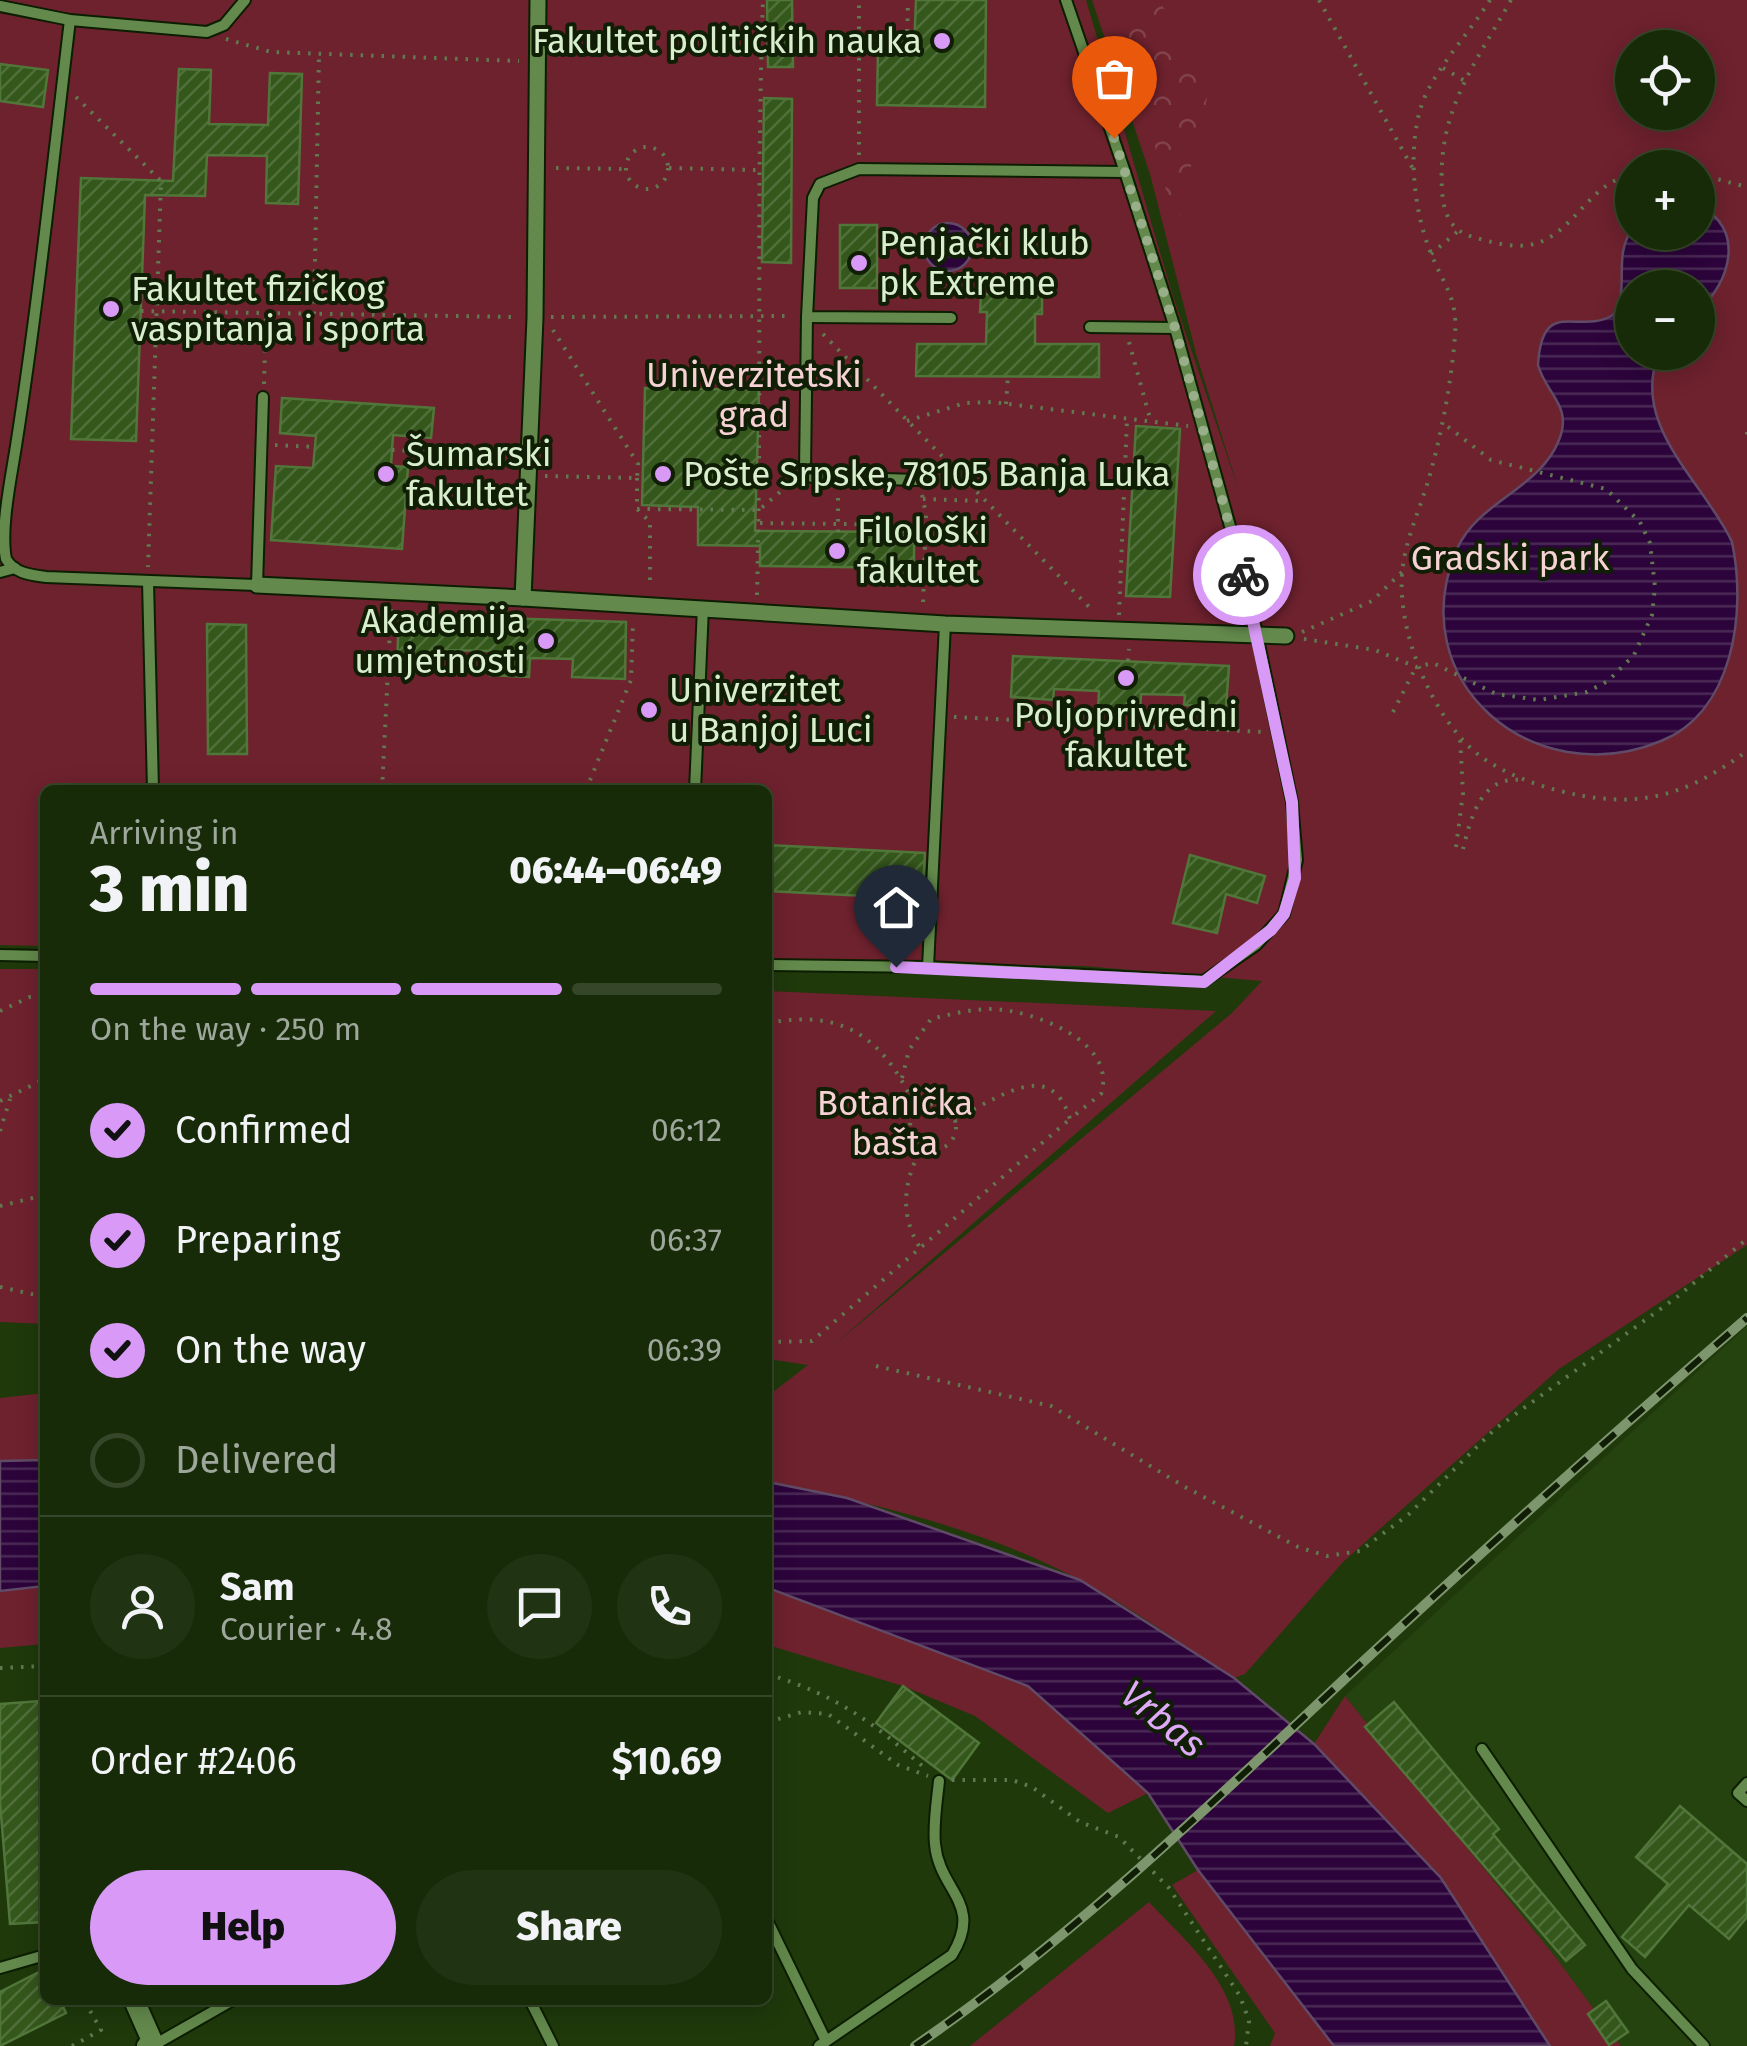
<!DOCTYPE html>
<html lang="en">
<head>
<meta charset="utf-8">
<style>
	body { margin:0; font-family:"Fira Sans",sans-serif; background:#203312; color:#f1f3f6; height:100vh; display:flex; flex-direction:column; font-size:38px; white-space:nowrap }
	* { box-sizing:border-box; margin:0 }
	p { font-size:32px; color:#9ea79c }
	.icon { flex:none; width:55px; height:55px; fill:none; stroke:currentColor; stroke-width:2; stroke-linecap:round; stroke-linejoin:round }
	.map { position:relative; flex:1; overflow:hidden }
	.details { position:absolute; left:40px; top:785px; width:732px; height:1220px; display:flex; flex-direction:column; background:#172b08; border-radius:15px; box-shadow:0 5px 25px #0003,0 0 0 2px #364729 }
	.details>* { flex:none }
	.controls { position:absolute; left:1615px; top:30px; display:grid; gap:20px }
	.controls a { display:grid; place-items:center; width:100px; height:100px; border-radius:50%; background:#172b08; box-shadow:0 5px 25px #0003,0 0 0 2px #364729; font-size:50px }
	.pin { position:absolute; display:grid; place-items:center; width:85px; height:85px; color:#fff; margin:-102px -42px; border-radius:50% 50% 50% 0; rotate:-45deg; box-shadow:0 0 10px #0007 }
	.pin .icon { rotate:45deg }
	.courier { position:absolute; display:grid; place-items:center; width:100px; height:100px; margin:-50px; border:8px solid #d99af7; border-radius:50%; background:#fff; color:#222; box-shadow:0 2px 12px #0007 }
	.summary em { font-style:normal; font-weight:800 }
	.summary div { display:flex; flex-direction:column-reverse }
	.summary { display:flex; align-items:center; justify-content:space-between; height:170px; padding:0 50px }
	h1 { font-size:65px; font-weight:800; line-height:75px }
	.bar { display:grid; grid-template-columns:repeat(4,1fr); gap:15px 10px; align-content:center; height:120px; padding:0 50px }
	.bar i { height:12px; border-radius:8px; background:#364729 }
	.bar .current { background:#d99af7 }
	.bar p { grid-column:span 4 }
	.line { display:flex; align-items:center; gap:25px; padding:0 50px; border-top:2px solid #364729 }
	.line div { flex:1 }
	.round { display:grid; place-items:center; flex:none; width:105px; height:105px; border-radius:52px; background:#203312 }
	ol { padding:0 50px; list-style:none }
	li { display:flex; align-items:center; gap:30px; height:110px }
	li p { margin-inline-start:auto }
	li .icon { padding:10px; border-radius:50%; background:#d99af7; color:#111; stroke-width:4 }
	li:last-child { color:#9ea79c }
	li i { width:55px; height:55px; border:5px solid #364729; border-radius:50% }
	.action { display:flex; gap:20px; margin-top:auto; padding:20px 50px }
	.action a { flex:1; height:115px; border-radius:60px; background:#d99af7; color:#111; font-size:40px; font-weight:800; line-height:115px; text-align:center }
	.action a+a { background:#203312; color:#f1f3f6 }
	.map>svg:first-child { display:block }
	.built { fill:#25430f }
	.green { fill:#6e222e; fill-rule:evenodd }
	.forest { fill:url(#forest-crowns) }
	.water { fill:url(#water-rules); stroke:#604a67; stroke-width:2.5 }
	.building { fill:url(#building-hatch); stroke:#51763a; stroke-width:2.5 }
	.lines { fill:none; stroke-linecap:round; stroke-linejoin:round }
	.service-casing { stroke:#0c1e01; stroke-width:14 }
	.pedestrian-casing { stroke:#0c1e01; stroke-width:19 }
	.minor-casing { stroke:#0c1e01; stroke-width:24 }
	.path { stroke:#617950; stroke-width:4; stroke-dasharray:2.5 8; stroke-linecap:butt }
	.service { stroke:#63894c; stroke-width:10 }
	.pedestrian { stroke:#63894c; stroke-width:15 }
	.minor { stroke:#63894c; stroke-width:20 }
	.rail-casing { stroke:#7e966e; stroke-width:10 }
	.rail { stroke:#0f1e05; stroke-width:6; stroke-dasharray:19; stroke-linecap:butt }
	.done { stroke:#98af89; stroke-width:10; stroke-dasharray:0 18 }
	.route { stroke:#d99af7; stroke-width:12 }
	.poi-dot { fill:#d99af7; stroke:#0f1e05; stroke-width:4 }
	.labels { text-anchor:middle; stroke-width:8; stroke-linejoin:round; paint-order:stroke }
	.poi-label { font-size:35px; fill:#d9eecd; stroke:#0f1e05; text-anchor:start }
	.park-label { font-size:35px; fill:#f6d2d4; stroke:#0f1e05 }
	.water-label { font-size:38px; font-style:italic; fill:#deaaf7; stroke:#0f1e05 }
</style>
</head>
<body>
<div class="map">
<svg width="1747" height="2046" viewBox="0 0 1747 2046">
	<defs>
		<pattern id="forest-crowns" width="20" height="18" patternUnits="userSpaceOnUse" patternTransform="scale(2.5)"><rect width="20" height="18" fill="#6e222e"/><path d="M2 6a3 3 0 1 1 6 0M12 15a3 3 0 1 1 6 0" fill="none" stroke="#82424b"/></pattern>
		<pattern id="water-rules" width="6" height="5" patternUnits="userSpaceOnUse" patternTransform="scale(2.5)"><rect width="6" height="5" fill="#2c043b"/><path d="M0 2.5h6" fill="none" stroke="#4a2956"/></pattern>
		<pattern id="building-hatch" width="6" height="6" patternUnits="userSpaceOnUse" patternTransform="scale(2.5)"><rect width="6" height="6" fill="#34571b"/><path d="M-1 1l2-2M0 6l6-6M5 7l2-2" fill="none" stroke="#516f3b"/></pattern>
	</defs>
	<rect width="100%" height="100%" fill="#1f390b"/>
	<path class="built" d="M1747 1326V2046H1621L1557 1959 1345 1696Z"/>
	<g class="green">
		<path d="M0 0H1086L1172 293 1240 494 1197 357 1150 174 1092 0H1747V1245L1559 1369 1343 1562 1245 1674 1234 1678C1183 1646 1133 1608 1080 1580 985 1529 873 1503 768 1482V1396L808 1365 768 1359V991L1216 1011 834 1345 1232 1013 1262 981 1084 966 768 960V790H45V946L0 945ZM1632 48H1698V112H1632ZM1632 168H1698V232H1632ZM1632 288H1698V352H1632Z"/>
		<path d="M0 969H45V1324L0 1322Z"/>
		<path d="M45 1393V1460L0 1461V1398Z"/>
		<path d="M45 1586V1644L0 1648V1591Z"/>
		<path d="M768 1588 1028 1686 1148 1793 1108 1813 975 1716 903 1686 768 1645Z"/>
		<path d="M1345 1696 1557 1959 1621 2046H1550L1441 1878 1314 1744Z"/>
		<path d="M1198 1870 1334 2046H1270L1275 2033 1172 1885Z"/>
		<path d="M1149 1902C1184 1940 1244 1989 1234 2046H970Z"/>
	</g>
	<path class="forest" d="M1118 0H1160L1178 40 1210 86 1176 230Z"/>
	<g class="water">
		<path d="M1698 205C1746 228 1731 282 1698 311V288H1632V352L1659 353C1629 426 1705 483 1732 542 1747 613 1733 712 1661 741 1534 794 1400 682 1457 549 1478 501 1540 489 1559 440 1573 406 1546 394 1538 365 1542 295 1579 336 1613 315 1631 289 1612 259 1632 229V232H1698Z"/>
		<circle cx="948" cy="247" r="24"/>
		<path d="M45 1460V1586L0 1591V1461Z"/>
		<path d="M768 1482 847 1498 1080 1580 1234 1678 1314 1744 1441 1878 1550 2046H1334L1198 1870 1148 1793 1028 1686 768 1588Z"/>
	</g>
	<g class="building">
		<path d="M767 0H792L793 67H768Z"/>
		<path d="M916 0H986L985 107 877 105 878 50 914 51Z"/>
		<path d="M0 64 48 70 43 107 0 101Z"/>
		<path d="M179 69 211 70 209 124 268 125 270 73 302 74 298 204 266 203 267 156 207 155 205 196 145 195 136 441 71 439 81 178 173 181Z"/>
		<path d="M764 98 792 99 791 263 762 262Z"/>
		<rect x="840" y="225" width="37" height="63"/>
		<path d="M981 294 1042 295V314H1035V344H1099V377L916 376 917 344H986L987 312H980Z"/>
		<path d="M645 388 759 390 755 531 914 532V568L760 566V546L698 545V507L642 505Z"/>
		<path d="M282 398 434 408 431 438 393 435 391 466 408 467 402 549 271 540 276 466 313 468 316 436 280 433Z"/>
		<path d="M1136 426 1180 429 1170 597 1126 596Z"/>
		<path d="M399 615 626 622 625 679 572 677 573 659 530 658 529 677 490 675 491 651 443 650 442 666 397 665Z"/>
		<path d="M207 624 246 625 247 754H208Z"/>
		<path d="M1013 656 1229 666 1226 707 1184 705 1185 695 1141 694 1140 713 1098 710 1099 691 1054 689 1053 700 1011 697Z"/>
		<path d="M768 845 925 853 923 887 866 884 865 896 768 891Z"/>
		<path d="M1190 855 1265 876 1257 903 1226 894 1217 933 1173 923Z"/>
		<path d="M903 1686 979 1743 952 1780 876 1723Z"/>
		<path d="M40 1701 45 1771V1922L10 1924 0 1802V1704Z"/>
		<path d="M1394 1702 1499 1829 1493 1834 1585 1945 1566 1961 1365 1727Z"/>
		<path d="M1680 1806 1747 1864V1917L1729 1939 1689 1905 1645 1957 1622 1937 1668 1884 1636 1857Z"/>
		<path d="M45 1969V2000H60L66 2013 0 2046V1992Z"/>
		<path d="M1606 2001 1628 2032 1609 2045 1588 2014Z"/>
	</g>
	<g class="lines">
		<defs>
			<g id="service">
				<path d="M1066 0 1125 172"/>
				<path d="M0 6 70 20 207 32 224 25 245 0"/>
				<path d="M70 20C53 162 38 305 16 446 11 478 0 529 6 559 15 574 32 575 46 577L257 585 263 397"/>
				<path d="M807 317 805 471 812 477 919 480"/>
				<path d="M951 318 807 317 813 198 820 184 859 169 1125 172 1175 328"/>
				<path d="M0 572 15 568"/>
				<path d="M148 581 153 790"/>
				<path d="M695 790 703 607"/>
				<path d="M0 955 45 956"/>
				<path d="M768 965 928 967 1204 981 1256 945 1284 914 1297 860 1292 802 1248 591 1175 328 1090 327"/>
				<path d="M928 967 945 624"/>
				<path d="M1482 1749 1632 1969 1704 2046"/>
				<path d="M1747 1783 1738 1793 1747 1801"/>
				<path d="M768 1922 826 2041"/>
				<path d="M0 1968 45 1955"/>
				<path d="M530 2000 553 2046"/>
				<path d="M154 2045 233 2000"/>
				<path d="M819 2046 952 1955C984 1903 939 1891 935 1844 933 1824 937 1801 939 1781"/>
			</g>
			<g id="pedestrian">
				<path d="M538 0 535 318 523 598 945 624 1286 636"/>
				<path d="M257 585 523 598"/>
			</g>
			<path id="minor" d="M134 2000 153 2043 147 2046"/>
		</defs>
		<use href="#service" class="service-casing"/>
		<use href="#pedestrian" class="pedestrian-casing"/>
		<use href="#minor" class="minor-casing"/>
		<g class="path">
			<path d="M1319 0 1413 169"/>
			<path d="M1490 0C1471 30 1446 57 1429 88 1405 132 1412 206 1430 251 1443 285 1458 296 1455 336 1451 384 1442 432 1429 478 1421 506 1407 536 1403 565 1394 626 1431 718 1480 756 1502 772 1530 783 1556 790 1634 810 1682 799 1747 751"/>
			<path d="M1511 0C1474 66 1437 111 1442 191 1444 214 1450 230 1473 237 1491 242 1514 249 1534 244 1575 233 1589 182 1632 175"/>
			<path d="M226 39 271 52 519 61"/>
			<path d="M859 41 914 42"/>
			<path d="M907 42 908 0"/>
			<path d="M1443 68 1465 81"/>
			<path d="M76 97 161 181 148 567"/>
			<circle cx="647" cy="168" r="21"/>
			<path d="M859 155V0"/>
			<path d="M556 168 626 169"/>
			<path d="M669 168 757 170"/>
			<path d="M1698 174 1747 187"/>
			<path d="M1431 254 1457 232"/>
			<path d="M141 311 516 317"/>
			<path d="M314 314 319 54"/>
			<path d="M551 317 791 316"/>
			<path d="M823 334 1092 610"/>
			<path d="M1129 342 1151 422"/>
			<path d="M264 384 266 314"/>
			<path d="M1006 404 1008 376"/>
			<path d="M907 421 965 403 992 402 1188 426"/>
			<path d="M1747 432V440"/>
			<path d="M275 445 315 447"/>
			<path d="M392 450 512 455"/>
			<path d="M545 476 637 478 638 464 553 330"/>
			<path d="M637 478V509L650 522V588"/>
			<path d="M922 495 926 514 923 605"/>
			<path d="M923 499 983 501"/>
			<path d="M637 509 759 510 795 479"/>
			<path d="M760 523 926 525"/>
			<path d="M838 532V491"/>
			<path d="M757 595C762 396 756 199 763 0"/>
			<path d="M1119 615 1127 420"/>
			<path d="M1302 632 1372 601 1403 571"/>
			<path d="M1304 639 1375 650 1416 667 1433 663 1496 694 1539 700 1587 692 1608 681 1634 655 1652 615 1655 587 1650 543 1640 522 1606 489 1491 460 1443 423"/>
			<path d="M1128 661 1129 649"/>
			<path d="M1393 712 1416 667"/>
			<path d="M954 717 1264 732"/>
			<path d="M382 790 391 609"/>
			<path d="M586 790 631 680 633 623"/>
			<path d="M1456 847 1463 793 1460 737"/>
			<path d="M1463 849C1471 817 1481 776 1521 780"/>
			<path d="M0 1011 30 997 45 996"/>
			<path d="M768 1023C848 1008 885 1041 917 1110"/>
			<path d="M902 1078 909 1050 931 1019C951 1014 971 1009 992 1009 1032 1010 1118 1041 1101 1094L1070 1119C1050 1052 991 1105 955 1118"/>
			<path d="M0 1101 45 1079"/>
			<circle cx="933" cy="1127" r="23"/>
			<path d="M0 1131 10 1099"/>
			<path d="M0 1206 45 1195"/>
			<path d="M919 1246C899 1213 904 1180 922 1147"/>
			<path d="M0 1287 45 1297"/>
			<path d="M768 1342 812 1341 1070 1119"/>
			<path d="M876 1366 1051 1406 1185 1487 1298 1547 1327 1556 1360 1551 1409 1514 1495 1429 1677 1297 1747 1239"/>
			<path d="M0 1668 45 1666"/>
			<path d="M40 1669 45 1698"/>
			<path d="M768 1674C840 1697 871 1721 928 1771"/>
			<path d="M768 1722 802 1712 828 1714 898 1765 928 1776"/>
			<path d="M952 1780H1012L1032 1787 1080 1822 1119 1837 1169 1888 1240 1996 1249 2021 1246 2046"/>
			<path d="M72 2046 101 2030 84 2000"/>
		</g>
		<use href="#service" class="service"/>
		<use href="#pedestrian" class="pedestrian"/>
		<use href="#minor" class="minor"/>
		<defs>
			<path id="rail" d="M915 2046C1074 1937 1211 1804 1352 1672 1482 1551 1613 1434 1747 1318"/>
		</defs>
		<use href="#rail" class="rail-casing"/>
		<use href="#rail" class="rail"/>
	</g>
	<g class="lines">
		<path class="done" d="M1114 138 1175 328 1243 575"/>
		<path class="route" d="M896 967 1204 982 1271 930 1284 914 1295 878 1292 802 1243 575"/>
	</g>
	<g class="poi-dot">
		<circle cx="942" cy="41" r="10"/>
		<circle cx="859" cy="263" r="10"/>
		<circle cx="111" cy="309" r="10"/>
		<circle cx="386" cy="474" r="10"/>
		<circle cx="663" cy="474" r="10"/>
		<circle cx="837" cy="551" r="10"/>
		<circle cx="546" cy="641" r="10"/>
		<circle cx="1126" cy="678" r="10"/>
		<circle cx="649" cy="710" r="10"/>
	</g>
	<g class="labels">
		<g class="poi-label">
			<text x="922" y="53" text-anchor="end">Fakultet političkih nauka</text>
			<text x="879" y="255">Penjački klub<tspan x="879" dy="40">pk Extreme</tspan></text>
			<text x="131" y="301">Fakultet fizičkog<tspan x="131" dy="40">vaspitanja i sporta</tspan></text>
			<text x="406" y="466">Šumarski<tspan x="406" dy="40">fakultet</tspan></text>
			<text x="683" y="486">Pošte Srpske, 78105 Banja Luka</text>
			<text x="857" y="543">Filološki<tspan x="857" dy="40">fakultet</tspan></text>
			<text x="526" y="633" text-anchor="end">Akademija<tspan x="526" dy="40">umjetnosti</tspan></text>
			<text x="669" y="702">Univerzitet<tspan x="669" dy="40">u Banjoj Luci</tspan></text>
			<text x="1126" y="727" text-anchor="middle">Poljoprivredni<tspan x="1126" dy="40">fakultet</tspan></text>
		</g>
		<g class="park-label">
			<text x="754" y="387">Univerzitetski<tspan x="754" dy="40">grad</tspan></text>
			<text x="1510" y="570">Gradski park</text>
			<text x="895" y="1115">Botanička<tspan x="895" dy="40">bašta</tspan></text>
		</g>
		<g class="water-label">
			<text transform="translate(1163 1719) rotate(39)" y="13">Vrbas</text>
		</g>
	</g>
</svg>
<div class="controls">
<a><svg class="icon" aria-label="locate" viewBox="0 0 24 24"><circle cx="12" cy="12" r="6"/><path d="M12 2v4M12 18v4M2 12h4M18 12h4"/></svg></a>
<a>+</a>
<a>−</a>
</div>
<div class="pin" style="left:1114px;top:138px;background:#ea580c"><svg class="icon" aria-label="bag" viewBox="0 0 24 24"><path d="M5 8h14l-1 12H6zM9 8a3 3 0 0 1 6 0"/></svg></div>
<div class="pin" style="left:896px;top:967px;background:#1f2937"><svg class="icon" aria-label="home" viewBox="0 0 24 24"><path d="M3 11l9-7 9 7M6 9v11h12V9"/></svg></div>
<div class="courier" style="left:1243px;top:575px"><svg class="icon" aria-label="bike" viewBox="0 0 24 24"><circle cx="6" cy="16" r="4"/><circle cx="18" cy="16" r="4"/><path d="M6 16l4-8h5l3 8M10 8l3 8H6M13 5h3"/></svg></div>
<section class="details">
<div class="summary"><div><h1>3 min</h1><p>Arriving in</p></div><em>06:44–06:49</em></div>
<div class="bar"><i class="current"></i><i class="current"></i><i class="current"></i><i></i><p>On the way · 250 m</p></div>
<ol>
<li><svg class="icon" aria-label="check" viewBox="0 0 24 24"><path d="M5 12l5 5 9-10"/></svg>Confirmed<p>06:12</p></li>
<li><svg class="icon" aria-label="check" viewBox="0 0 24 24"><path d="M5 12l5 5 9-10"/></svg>Preparing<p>06:37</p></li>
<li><svg class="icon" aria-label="check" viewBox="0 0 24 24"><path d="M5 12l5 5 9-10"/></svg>On the way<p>06:39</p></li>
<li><i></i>Delivered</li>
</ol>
<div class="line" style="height:180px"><a class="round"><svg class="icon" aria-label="person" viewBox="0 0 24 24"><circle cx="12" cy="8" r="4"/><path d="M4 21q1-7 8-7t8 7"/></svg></a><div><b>Sam</b><p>Courier · 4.8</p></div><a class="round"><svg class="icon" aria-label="chat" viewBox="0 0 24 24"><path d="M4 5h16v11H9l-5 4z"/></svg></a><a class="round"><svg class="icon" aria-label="phone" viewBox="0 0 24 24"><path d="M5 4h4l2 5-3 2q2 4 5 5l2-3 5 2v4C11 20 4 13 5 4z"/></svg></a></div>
<div class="line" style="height:130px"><div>Order #2406</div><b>$10.69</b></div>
<div class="action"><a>Help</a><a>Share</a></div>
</section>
</div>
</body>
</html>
